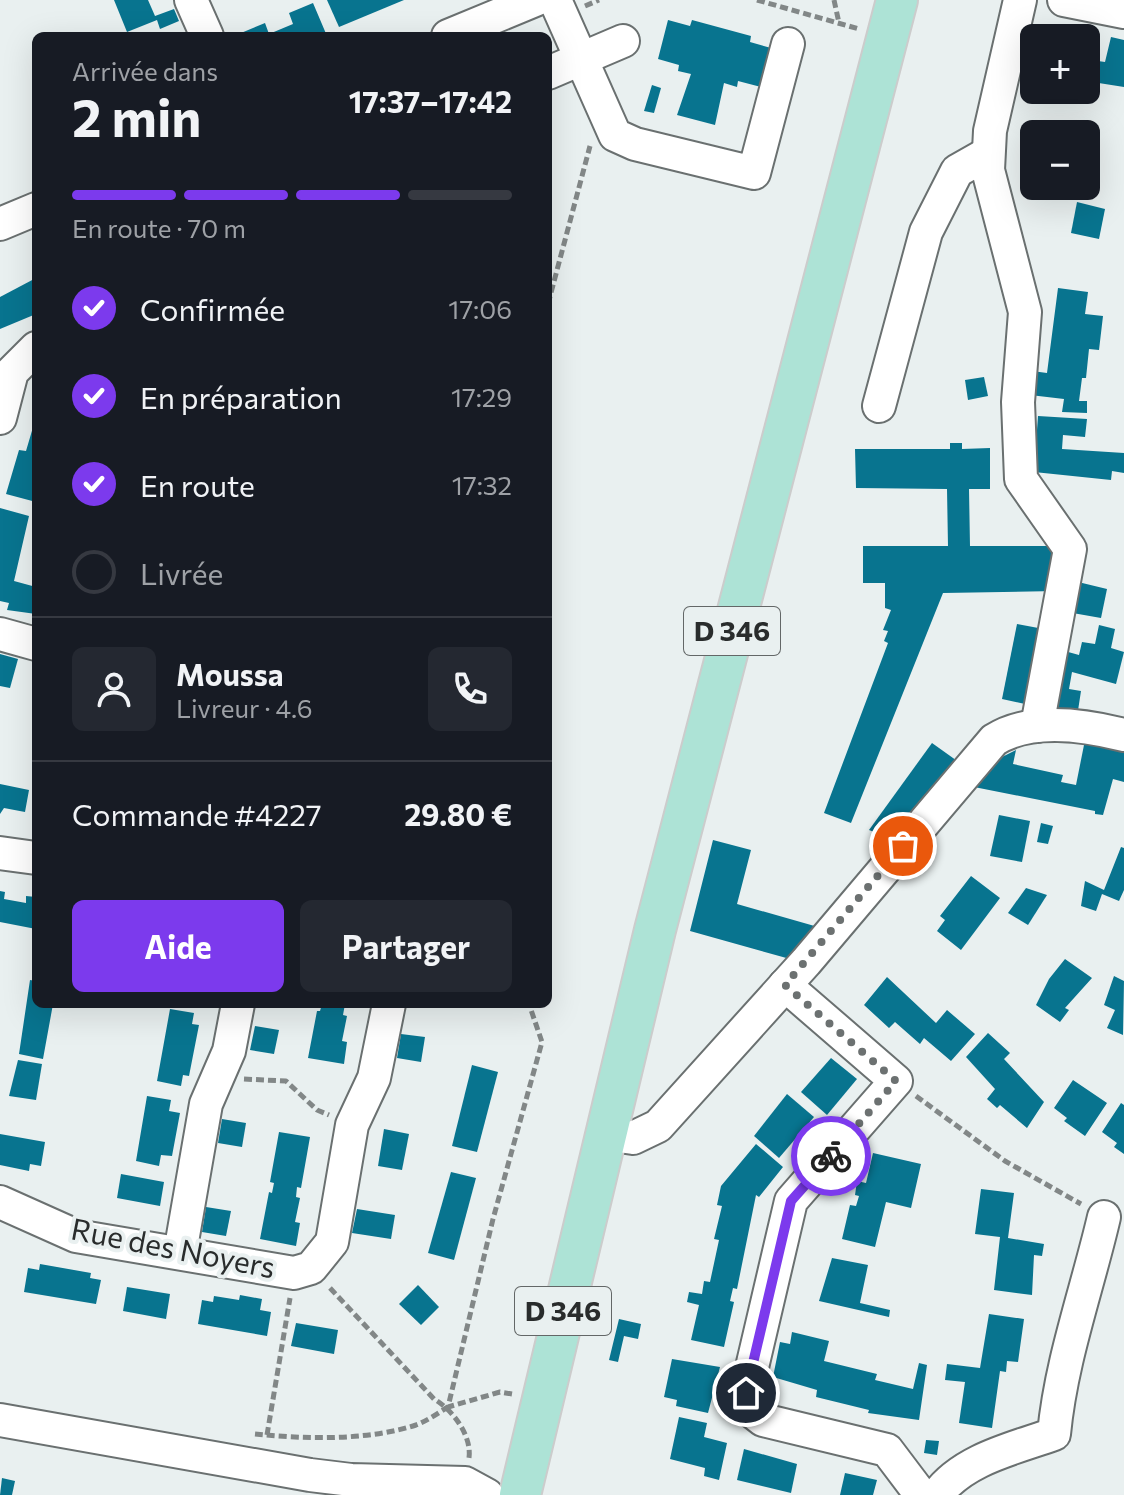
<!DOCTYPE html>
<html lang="fr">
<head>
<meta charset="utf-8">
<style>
	body { margin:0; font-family:Commissioner,sans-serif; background:#242831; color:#f1f3f6; height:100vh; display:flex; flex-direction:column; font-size:30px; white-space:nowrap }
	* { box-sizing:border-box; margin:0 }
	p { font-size:26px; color:#9ea1a6 }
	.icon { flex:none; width:44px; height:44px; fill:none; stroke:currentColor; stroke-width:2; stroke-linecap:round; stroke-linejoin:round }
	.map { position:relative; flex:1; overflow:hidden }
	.side { position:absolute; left:32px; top:32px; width:520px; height:976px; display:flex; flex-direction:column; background:#171b24; border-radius:12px; box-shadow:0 8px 32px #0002 }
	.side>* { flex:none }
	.buttons { position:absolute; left:1020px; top:24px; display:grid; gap:16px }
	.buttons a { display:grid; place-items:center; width:80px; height:80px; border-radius:12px; background:#171b24; box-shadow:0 8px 32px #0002; font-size:40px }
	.pin { position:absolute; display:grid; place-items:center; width:68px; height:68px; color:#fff; margin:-34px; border:4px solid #fff; border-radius:50%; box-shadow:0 2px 8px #0007 }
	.courier { position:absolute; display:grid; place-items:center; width:80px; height:80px; margin:-40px; border:6px solid #7c3aed; border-radius:50%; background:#fff; color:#222; box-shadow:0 2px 10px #0007 }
	.overview em { font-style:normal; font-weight:700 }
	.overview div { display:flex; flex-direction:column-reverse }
	.overview { display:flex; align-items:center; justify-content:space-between; height:136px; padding:0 40px }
	h1 { font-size:52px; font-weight:700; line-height:60px }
	.bar { display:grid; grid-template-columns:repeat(4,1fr); gap:12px 8px; align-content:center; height:96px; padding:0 40px }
	.bar i { height:10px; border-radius:6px; background:#363941 }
	.bar .current { background:#7c3aed }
	.bar p { grid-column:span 4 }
	.line { display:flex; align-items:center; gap:20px; padding:0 40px; border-top:2px solid #363941 }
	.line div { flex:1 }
	.round { display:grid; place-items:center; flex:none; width:84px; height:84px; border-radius:12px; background:#242831 }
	ol { padding:0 40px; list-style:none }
	li { display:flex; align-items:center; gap:24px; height:88px }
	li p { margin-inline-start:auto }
	li .icon { padding:8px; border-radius:50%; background:#7c3aed; color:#fff; stroke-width:4 }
	li:last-child { color:#9ea1a6 }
	li i { width:44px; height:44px; border:4px solid #363941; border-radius:50% }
	.cta { display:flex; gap:16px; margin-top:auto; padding:16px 40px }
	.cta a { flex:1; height:92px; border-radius:12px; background:#7c3aed; color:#fff; font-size:32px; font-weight:700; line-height:92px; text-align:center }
	.cta a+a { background:#242831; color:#f1f3f6 }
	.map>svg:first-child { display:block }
	.building { fill:#08748f }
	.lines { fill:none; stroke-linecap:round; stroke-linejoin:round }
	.minor-casing { stroke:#6a7070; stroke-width:36 }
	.major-casing { stroke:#ccc; stroke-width:44 }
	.path { stroke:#828787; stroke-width:5; stroke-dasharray:8 4; stroke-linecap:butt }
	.minor { stroke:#fff; stroke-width:32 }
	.major { stroke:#ade3d6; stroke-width:40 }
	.done { stroke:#6c7171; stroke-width:8; stroke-dasharray:0 14.4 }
	.route { stroke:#7c3aed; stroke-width:10 }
	.labels { text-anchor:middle; stroke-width:8; stroke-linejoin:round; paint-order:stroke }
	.shield { fill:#e9f0f0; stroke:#636767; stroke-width:2 }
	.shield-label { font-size:28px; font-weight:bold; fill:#292c2c }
	.street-label { font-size:30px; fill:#292c2c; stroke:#e9f0f0 }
</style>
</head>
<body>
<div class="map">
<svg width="1124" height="1495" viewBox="0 0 1124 1495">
	<rect width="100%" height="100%" fill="#e9f0f0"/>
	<g class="building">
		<path d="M114 0H148L155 16 174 9 179 21 160 29 157 20 127 32Z"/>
		<path d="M327 0H404L339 27Z"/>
		<path d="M313 3 327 36H242L241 33 265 23 269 34 293 24 289 13Z"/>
		<path d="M668 20 690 26 692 20 751 36 750 42 771 48 761 87 738 81 737 87 724 83 715 125 677 115 691 74 678 71 679 65 658 59Z"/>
		<path d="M1111 37 1124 40V87L1086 81V50L1099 53 1098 61 1105 62Z"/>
		<path d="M652 85 661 88 654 113 644 111Z"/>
		<path d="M1077 202 1105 209 1099 239 1071 233Z"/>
		<path d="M36 278V314L0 329V297Z"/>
		<path d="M1058 288 1088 292 1085 314 1103 316 1099 350 1089 349 1086 378H1082L1079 401H1087V413L1062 412 1064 399 1030 395 1032 371 1047 373Z"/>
		<path d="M984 377 988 396 968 400 965 380Z"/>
		<path d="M1038 416 1087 419 1085 437 1063 435 1062 449 1124 453V473L1112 471 1111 480 1034 472Z"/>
		<path d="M36 417V502L6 494 19 450 26 451Z"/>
		<path d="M950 443H962V449L990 448V489H969L970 546H1061L1057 591 943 593 851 823 824 813 888 643 884 641 888 631 883 630 891 610 885 608V583H863V546H948L947 489 856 488 855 449H950Z"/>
		<path d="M0 508 29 516 14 581 36 587V614L7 610 9 603 0 601Z"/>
		<path d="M1074 581 1107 589 1101 618 1067 612Z"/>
		<path d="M1017 624 1049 630 1034 706 1002 699Z"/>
		<path d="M1099 625 1115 629 1111 648 1124 652 1116 684 1072 672 1069 689 1081 691 1077 717 1049 714 1061 650 1079 655 1082 642 1095 644Z"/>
		<path d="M0 654 18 659 10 688 0 686Z"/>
		<path d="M1085 740 1124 748V782L1113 779 1103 815 1095 814V811L969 786 994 761 1016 750 1013 764 1063 775 1061 782 1076 785Z"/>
		<path d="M932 743 960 763 896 841 869 830Z"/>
		<path d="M0 784 29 790 25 812 4 808 0 814Z"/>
		<path d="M999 815 1030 821 1022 862 990 856Z"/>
		<path d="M1041 823 1053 826 1048 844 1037 842Z"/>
		<path d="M713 840 751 850 737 904 818 927 790 959 690 931Z"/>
		<path d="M1121 847 1124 848V890L1119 901 1102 894 1096 911 1081 906 1085 881 1104 890Z"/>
		<path d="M971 876 1000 898 961 950 937 931 945 920 940 916Z"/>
		<path d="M1026 888 1047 895 1028 925 1008 913Z"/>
		<path d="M0 891 5 892 4 899 26 903V896L36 897V929L0 922Z"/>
		<path d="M1065 959 1092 978 1065 1008 1069 1010 1060 1022 1036 1005 1049 979Z"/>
		<path d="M1114 976 1124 981 1123 1035 1107 1028 1115 1010 1104 1005Z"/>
		<path d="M887 977 936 1023 947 1010 975 1034 951 1061 924 1038 920 1044 895 1022 889 1028 864 1005Z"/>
		<path d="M30 980 36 981V1004H53L43 1059 19 1054Z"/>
		<path d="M322 1004H345L343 1015 347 1016 342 1041 347 1042 344 1064 308 1058 317 1011H320Z"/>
		<path d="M170 1009 194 1013 192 1024 199 1025 189 1076 183 1075 181 1086 157 1081Z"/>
		<path d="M255 1026 279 1030 274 1054 250 1050Z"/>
		<path d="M988 1033 1010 1053 1004 1059 1044 1102 1027 1128 1000 1105 997 1108 987 1099 995 1089 966 1057Z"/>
		<path d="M401 1034 425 1037 421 1062 397 1058Z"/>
		<path d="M831 1058 857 1079 827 1115 801 1092Z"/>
		<path d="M18 1060 42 1064 36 1100 9 1096Z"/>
		<path d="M472 1065 498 1072 477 1152 452 1146Z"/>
		<path d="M1073 1080 1107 1103 1085 1136 1064 1121 1067 1118 1054 1108Z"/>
		<path d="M787 1094 814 1117 779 1158 754 1136Z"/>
		<path d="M147 1096 171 1100 169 1111 180 1113 172 1156 161 1155 159 1166 136 1161Z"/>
		<path d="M1121 1103 1124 1105V1154L1114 1147 1117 1143 1102 1132Z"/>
		<path d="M222 1119 246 1123 242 1147 218 1143Z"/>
		<path d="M384 1129 409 1134 402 1170 378 1166Z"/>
		<path d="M279 1132 310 1137 301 1188 297 1187 296 1197 300 1198 295 1222 300 1223 296 1246 260 1239 269 1192 272 1193 274 1183 270 1182Z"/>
		<path d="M0 1134 45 1142 41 1166 30 1164 29 1171 0 1165Z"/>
		<path d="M756 1144 783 1167 759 1197 756 1195 737 1289 733 1288 730 1301 734 1302 724 1347 691 1340 699 1305 687 1302 689 1292 702 1294 704 1281 710 1282 719 1240 714 1239 722 1206 717 1205 721 1186Z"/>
		<path d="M873 1153 921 1164 911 1208 886 1202 875 1247 842 1239 850 1205 856 1206 859 1196 855 1195 857 1181 866 1183Z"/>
		<path d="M451 1172 476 1178 454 1260 428 1253Z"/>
		<path d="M121 1174 164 1182 160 1206 117 1198Z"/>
		<path d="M981 1189 1014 1193 1008 1238 1044 1244 1042 1256 1034 1255 1032 1295 994 1290 1000 1237 975 1234Z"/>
		<path d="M206 1207 231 1211 226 1236 202 1232Z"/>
		<path d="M357 1209 395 1215 391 1239 352 1233Z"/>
		<path d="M832 1258 868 1265 860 1303 890 1310 889 1317 819 1301Z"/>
		<path d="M40 1264 91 1273 90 1278 101 1280 96 1304 24 1292 28 1268 39 1270Z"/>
		<path d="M418 1285 439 1307 421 1325 399 1304Z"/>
		<path d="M127 1287 170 1294 166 1319 123 1311Z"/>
		<path d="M240 1295 262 1299 260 1310 271 1312 267 1336 198 1324 202 1300 213 1302 214 1296 239 1300Z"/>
		<path d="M989 1314 1024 1319 1018 1362 1007 1361 1006 1372 1000 1371 992 1428 959 1423 965 1382 945 1380 947 1364 980 1368Z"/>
		<path d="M619 1319 641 1324 638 1339 624 1336 618 1362 609 1360Z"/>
		<path d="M296 1323 338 1330 334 1354 291 1346Z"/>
		<path d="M792 1332 829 1341 824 1361 877 1374 875 1380 913 1389 919 1363 927 1365 919 1420 868 1413 869 1410 816 1397 817 1390 773 1377 780 1342 790 1344Z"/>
		<path d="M672 1359 720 1367 708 1413 676 1406 677 1400 664 1397Z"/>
		<path d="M679 1417 707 1423 704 1437 727 1443 719 1480 704 1476 705 1468 670 1459Z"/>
		<path d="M926 1440 939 1441 937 1455 924 1453Z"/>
		<path d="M744 1449 797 1464 791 1493 737 1480Z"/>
		<path d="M845 1473 877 1480 873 1495H840Z"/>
		<path d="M2 1478 15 1481 12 1495H0Z"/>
	</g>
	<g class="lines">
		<defs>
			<g id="minor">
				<path d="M191 0 207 36"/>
				<path d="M555 0 615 135 635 144 754 173 788 44"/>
				<path d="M1020 0 990 131 988 170 1025 312 1018 402 1021 479 1070 549 1037 726"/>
				<path d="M1064 0 1124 12"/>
				<path d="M448 36 535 0"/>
				<path d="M548 73 623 41"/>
				<path d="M0 224 36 209"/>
				<path d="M879 406 926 232 957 171 987 154"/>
				<path d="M0 418 12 372 36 348"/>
				<path d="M0 634 36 644"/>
				<path d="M0 853 36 858"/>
				<path d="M785 985 896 1081 791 1201 746 1393 749 1409 763 1420 887 1450 921 1495"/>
				<path d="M605 1134 633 1138 658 1126 806 962 994 740C1030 717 1085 725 1124 735"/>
				<path d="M0 1202 76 1236 294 1273 311 1268 332 1242 352 1125 374 1078 389 1004"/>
				<path d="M180 1253 206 1104 229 1051 238 1004"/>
				<path d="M0 1420 310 1475 351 1480 465 1483 487 1495"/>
				<path d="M937 1495C963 1459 1015 1448 1054 1434 1061 1360 1087 1290 1104 1217"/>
			</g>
			<path id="major" d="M520 1495 655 930 897 0"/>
		</defs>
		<use href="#minor" class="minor-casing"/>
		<use href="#major" class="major-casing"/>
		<g class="path">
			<path d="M757 0 859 29"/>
			<path d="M834 0 839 23"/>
			<path d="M585 6 599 0"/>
			<path d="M548 304 590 146"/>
			<path d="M244 1079 286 1081 317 1110 329 1115"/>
			<path d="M916 1096 1005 1161 1081 1204"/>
			<path d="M330 1288 434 1399C453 1410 472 1436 469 1458"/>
			<path d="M512 1394 500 1392 448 1407 493 1219 542 1042 529 1004"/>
			<path d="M255 1434C306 1439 366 1441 416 1425 427 1421 438 1413 448 1407"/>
			<path d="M267 1435 290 1298"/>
		</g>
		<use href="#minor" class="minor"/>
		<use href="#major" class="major"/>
	</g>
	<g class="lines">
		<path class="done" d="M831 1156 896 1081 785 985 903 846"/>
		<path class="route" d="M746 1393 791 1201 831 1156"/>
	</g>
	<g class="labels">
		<g class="shield">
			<rect x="684" y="607" width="96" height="48" rx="6"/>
			<rect x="515" y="1287" width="96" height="48" rx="6"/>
		</g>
		<g class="shield-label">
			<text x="732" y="641">D 346</text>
			<text x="563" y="1321">D 346</text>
		</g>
		<g class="street-label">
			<text transform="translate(173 1249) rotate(11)" y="10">Rue des Noyers</text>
		</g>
	</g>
</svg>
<div class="buttons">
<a>+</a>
<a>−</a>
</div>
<div class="pin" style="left:903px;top:846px;background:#ea580c"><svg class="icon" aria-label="bag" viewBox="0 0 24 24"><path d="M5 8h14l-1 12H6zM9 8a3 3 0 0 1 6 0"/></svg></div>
<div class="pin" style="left:746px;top:1393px;background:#1f2937"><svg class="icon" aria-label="home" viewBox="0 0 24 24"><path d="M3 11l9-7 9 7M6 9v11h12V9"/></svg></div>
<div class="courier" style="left:831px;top:1156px"><svg class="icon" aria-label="bike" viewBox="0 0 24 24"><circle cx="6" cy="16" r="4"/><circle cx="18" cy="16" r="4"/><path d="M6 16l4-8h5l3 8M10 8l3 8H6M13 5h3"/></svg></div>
<section class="side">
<div class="overview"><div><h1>2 min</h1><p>Arrivée dans</p></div><em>17:37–17:42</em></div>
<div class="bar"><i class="current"></i><i class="current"></i><i class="current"></i><i></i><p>En route · 70 m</p></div>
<ol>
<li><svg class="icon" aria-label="check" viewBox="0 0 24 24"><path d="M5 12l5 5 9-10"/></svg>Confirmée<p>17:06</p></li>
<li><svg class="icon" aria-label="check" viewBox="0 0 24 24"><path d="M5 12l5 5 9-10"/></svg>En préparation<p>17:29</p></li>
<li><svg class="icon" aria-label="check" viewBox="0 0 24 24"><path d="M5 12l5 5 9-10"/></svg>En route<p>17:32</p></li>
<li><i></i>Livrée</li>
</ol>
<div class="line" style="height:144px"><a class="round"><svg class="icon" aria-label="person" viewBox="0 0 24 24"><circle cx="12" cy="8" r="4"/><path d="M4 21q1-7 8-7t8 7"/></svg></a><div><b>Moussa</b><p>Livreur · 4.6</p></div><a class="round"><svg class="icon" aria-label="phone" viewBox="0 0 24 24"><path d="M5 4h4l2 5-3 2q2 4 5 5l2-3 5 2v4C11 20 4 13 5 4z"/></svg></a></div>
<div class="line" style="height:104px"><div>Commande #4227</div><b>29.80 €</b></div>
<div class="cta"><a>Aide</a><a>Partager</a></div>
</section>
</div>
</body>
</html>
